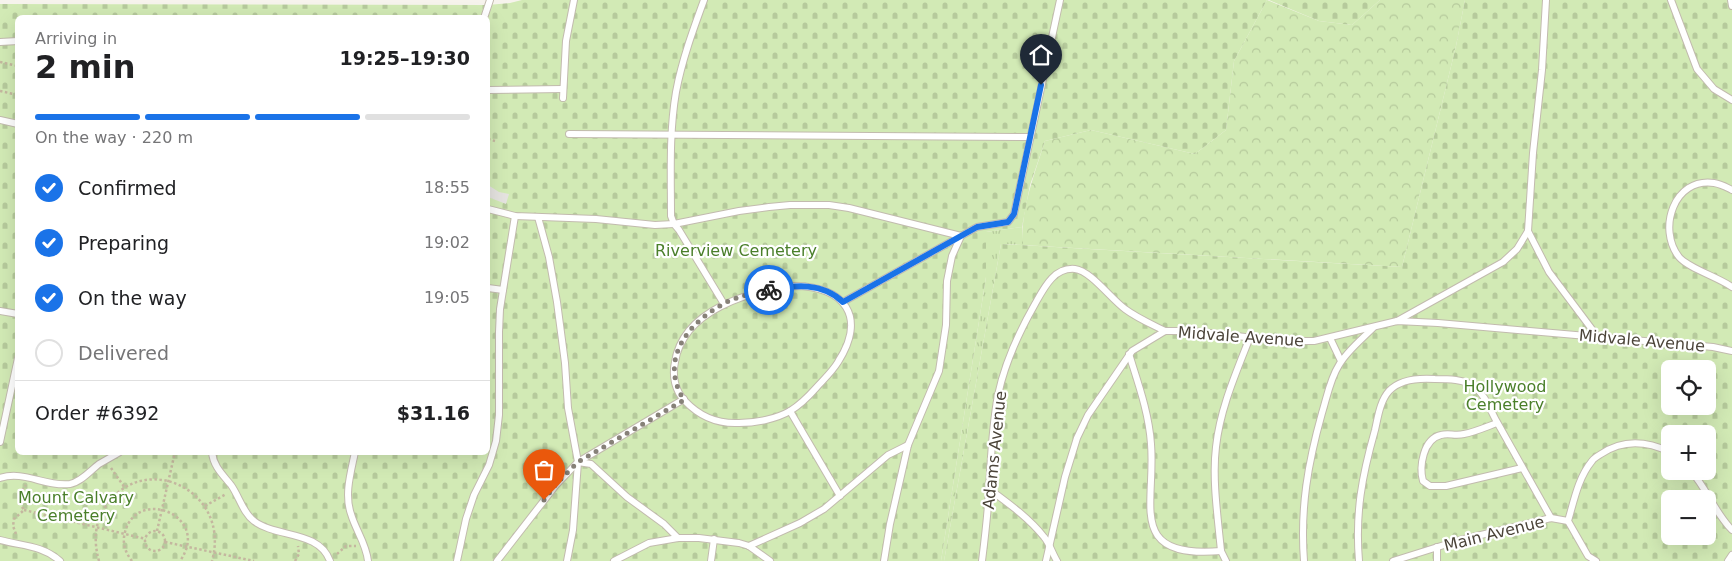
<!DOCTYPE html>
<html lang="en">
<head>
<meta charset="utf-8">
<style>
	body { margin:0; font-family:"DejaVu Sans",sans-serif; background:#f2f2f2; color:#202124; height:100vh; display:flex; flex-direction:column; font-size:19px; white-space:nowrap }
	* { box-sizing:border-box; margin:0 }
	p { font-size:16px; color:#757577 }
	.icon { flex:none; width:28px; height:28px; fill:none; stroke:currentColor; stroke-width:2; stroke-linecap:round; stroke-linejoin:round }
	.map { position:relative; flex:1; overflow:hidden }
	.sheet { position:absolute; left:15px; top:15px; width:475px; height:440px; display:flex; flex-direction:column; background:#fff; border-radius:8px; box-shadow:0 5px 20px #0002 }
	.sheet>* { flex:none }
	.fabs { position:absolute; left:1661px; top:360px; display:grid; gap:10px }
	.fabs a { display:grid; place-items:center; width:55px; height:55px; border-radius:8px; background:#fff; box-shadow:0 5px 20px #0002; font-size:25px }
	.pin { position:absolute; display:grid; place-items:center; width:42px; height:42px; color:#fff; margin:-51px -21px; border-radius:50% 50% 50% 0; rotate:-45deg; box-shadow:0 0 5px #0007 }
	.pin .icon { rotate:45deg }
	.courier { position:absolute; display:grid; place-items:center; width:50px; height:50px; margin:-25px; border:4px solid #1a73e8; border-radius:50%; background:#fff; color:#222; box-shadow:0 1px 6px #0007 }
	.overview em { font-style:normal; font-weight:600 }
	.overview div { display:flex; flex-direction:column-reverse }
	.overview { display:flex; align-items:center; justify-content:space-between; height:85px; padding:0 20px }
	h1 { font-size:32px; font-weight:600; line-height:38px }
	.bar { display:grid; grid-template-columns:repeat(4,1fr); gap:8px 5px; align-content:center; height:60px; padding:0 20px }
	.bar i { height:6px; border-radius:4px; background:#e0e0e0 }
	.bar .active { background:#1a73e8 }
	.bar p { grid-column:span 4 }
	.line { display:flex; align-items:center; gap:12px; padding:0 20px; border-top:1px solid #e0e0e0 }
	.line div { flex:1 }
	ol { padding:0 20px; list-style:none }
	li { display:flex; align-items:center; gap:15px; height:55px }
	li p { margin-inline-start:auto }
	li .icon { padding:5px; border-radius:50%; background:#1a73e8; color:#fff; stroke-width:4 }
	li:last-child { color:#757577 }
	li i { width:28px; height:28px; border:2px solid #e0e0e0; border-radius:50% }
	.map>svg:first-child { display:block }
	.grass { fill:url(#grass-tufts) }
	.forest { fill:url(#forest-crowns) }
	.cemetery { fill:url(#cemetery-stones); fill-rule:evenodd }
	.parking { fill:#e5e3e0 }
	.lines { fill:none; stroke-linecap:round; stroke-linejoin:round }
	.lane-casing { stroke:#c2bbae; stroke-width:8 }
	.path { stroke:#c4b79f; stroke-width:2.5; stroke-dasharray:2.5 2.5; stroke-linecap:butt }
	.lane { stroke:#fff; stroke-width:6 }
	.done { stroke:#878178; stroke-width:5; stroke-dasharray:0 9 }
	.route { stroke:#1a73e8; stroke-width:6 }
	.labels { text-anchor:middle; stroke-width:4.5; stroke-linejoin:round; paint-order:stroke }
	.park-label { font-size:16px; fill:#4a7f2a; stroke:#fff }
	.street-label { font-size:16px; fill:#4b4439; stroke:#fff }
</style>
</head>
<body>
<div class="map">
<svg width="1732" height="561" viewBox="0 0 1732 561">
	<defs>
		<pattern id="grass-tufts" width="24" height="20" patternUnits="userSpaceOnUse" patternTransform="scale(1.25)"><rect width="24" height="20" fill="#d2eab5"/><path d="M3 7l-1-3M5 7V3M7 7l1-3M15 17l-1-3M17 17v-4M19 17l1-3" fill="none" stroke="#b6ca9c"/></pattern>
		<pattern id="forest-crowns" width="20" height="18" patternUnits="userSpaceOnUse" patternTransform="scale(1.25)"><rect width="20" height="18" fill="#d2eab5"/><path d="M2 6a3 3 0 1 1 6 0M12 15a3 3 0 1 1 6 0" fill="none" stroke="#b6ca9c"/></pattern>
		<pattern id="cemetery-stones" width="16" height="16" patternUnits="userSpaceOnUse" patternTransform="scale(1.25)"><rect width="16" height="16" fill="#d2eab5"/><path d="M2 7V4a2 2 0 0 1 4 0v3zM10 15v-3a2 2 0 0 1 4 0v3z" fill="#b6ca9c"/></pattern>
	</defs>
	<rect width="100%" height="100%" fill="#f6f3ec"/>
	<path class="grass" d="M1022 227V245L1001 244 944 561H941L986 277V232Z"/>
	<path class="forest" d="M1267 0 1319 21 1352 25 1380 0H1465L1456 46 1402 267 1022 245C1021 209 1034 175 1045 141L1091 130 1195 154 1226 130 1234 61Z"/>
	<g class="cemetery">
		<path d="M522 0H1267L1234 61 1226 130 1195 154 1091 130 1045 141 1030 185 1022 227 986 232V277L941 561H0V4L488 5 510 3ZM18 18H488V452H18Z"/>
		<path d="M1269 0H1380L1352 25 1319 21Z"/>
		<path d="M1465 0H1732V561H944L1001 244 1402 267 1456 46ZM1670 369H1708V406H1670ZM1670 434H1708V471H1670ZM1670 499H1708V536H1670Z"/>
	</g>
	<path class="parking" d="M488 185 499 192 509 194 506 204 488 197Z"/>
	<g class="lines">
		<defs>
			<g id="lane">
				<path d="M704 0C693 30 682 60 676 92 669 133 671 175 671 216L674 224 679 230 724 304"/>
				<path d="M1671 0 1697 69 1714 89 1732 100"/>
				<path d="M1731 0 1732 6"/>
				<path d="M484 18 490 0"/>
				<path d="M0 42 18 41"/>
				<path d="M488 90 563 89"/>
				<path d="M563 98 566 41 574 0"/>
				<path d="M0 120 18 124"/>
				<path d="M569 134 1030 137"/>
				<path d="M1732 190C1726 187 1721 184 1714 183 1674 177 1657 229 1679 257 1688 268 1718 277 1732 287"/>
				<path d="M488 209 515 216 596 219 655 225 674 224 739 211 769 207 790 205H829L849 208 961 236"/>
				<path d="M538 217 549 257 557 302 565 363 568 408 578 462 573 530 567 561"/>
				<path d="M1528 231 1549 272 1597 336"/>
				<path d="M794 286C845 286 867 317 838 362 832 372 823 380 816 388 808 397 800 405 790 411 776 419 756 423 739 423 718 424 700 417 685 401 675 391 672 376 675 362 683 310 749 291 794 286Z"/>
				<path d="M488 288 503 290"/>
				<path d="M843 302 961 236"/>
				<path d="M0 311 18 314"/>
				<path d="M1397 321 1503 262 1517 249 1528 231 1533 153 1542 70 1546 0"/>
				<path d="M1330 338 1341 361"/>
				<path d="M1129 354C1138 383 1149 413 1151 444 1156 505 1126 559 1221 551"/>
				<path d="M790 411 840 496"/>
				<path d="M1497 423C1486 427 1475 432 1464 434 1456 436 1448 433 1441 435 1423 439 1419 467 1423 481L1430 486H1446L1522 468"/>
				<path d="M0 442 18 358"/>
				<path d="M212 452C213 466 223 475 231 485 239 496 243 513 254 521 276 538 319 530 330 561"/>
				<path d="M355 452C351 472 344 494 351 514 356 531 366 543 368 561"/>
				<path d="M578 462 591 464 627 497 664 524 678 538"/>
				<path d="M1691 471C1707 489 1715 513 1732 530"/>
				<path d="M0 478C24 470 45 487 70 484 81 482 90 471 99 464 106 460 113 456 120 452"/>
				<path d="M989 489C1008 503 1029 518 1044 537 1050 544 1052 553 1057 561"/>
				<path d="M0 540C22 546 42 545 60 561"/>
				<path d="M749 546 800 523 824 509 888 455 908 445"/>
				<path d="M457 561 466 519 474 495 489 465 496 441 499 415V332L500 309 515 216"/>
				<path d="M497 561 556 485 578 462 684 399"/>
				<path d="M614 561 649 543 678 538H699L739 543 749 546 770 561"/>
				<path d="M711 561 714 539"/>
				<path d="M884 561 890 524 908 445 939 371 946 325 947 281 952 256 961 236 977 227 1008 222 1014 214 1060 0"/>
				<path d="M982 561C985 537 988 513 989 489 991 458 992 426 998 395 1005 362 1019 332 1035 304 1044 288 1054 267 1075 269 1091 271 1111 299 1125 309 1137 318 1151 324 1165 331"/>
				<path d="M1046 561 1065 477 1077 438 1088 415 1132 351 1165 331H1192L1280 341H1314L1397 321 1438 323 1713 347 1732 351"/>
				<path d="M1226 561 1221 551C1218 519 1212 479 1216 447 1220 409 1236 373 1250 337"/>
				<path d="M1304 561C1300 508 1308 463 1322 413 1327 397 1330 379 1339 365 1347 351 1361 340 1373 328"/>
				<path d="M1359 561C1355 513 1362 476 1375 430 1378 417 1380 401 1389 391 1400 379 1420 378 1435 379 1447 379 1465 379 1475 387 1486 396 1490 410 1497 422 1515 454 1533 486 1551 518"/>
				<path d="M1393 561 1460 540 1551 518 1568 521"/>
				<path d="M1437 561V547"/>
				<path d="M1596 561 1588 556 1568 521C1574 501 1578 478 1592 461 1594 458 1598 456 1601 454 1623 439 1647 441 1670 452"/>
				<path d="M1728 561 1732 555"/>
			</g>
		</defs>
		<use href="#lane" class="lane-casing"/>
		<g class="path">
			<path d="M0 62 18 66"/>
			<path d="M0 91 18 95"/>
			<path d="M488 139 495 141"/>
			<path d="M111 468 125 488"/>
			<path d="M205 506 226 494"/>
			<path d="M24 510 146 539"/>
			<path d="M157 531 175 452"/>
			<circle cx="155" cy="541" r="10"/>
			<path d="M16 534 13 526 14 519 24 510C18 501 19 494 26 485"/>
			<path d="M165 542 254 561"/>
			<path d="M337 554 346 546H356"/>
			<path d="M99 561C94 543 94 525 104 509 141 448 232 489 212 561"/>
			<path d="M132 561C125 552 122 543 125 532 137 486 212 516 180 561"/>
			<path d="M295 561 299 554 298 546"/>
		</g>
		<use href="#lane" class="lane"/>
	</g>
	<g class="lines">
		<path class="done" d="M544 500 556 484 578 462 684 400C658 359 689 322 725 303 738 296 754 293 769 290"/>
		<path class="route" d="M769 290C795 285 822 282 843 302L977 227 1008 222 1014 214 1041 85"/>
	</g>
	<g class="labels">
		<g class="park-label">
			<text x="736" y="256">Riverview Cemetery</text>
			<text x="1505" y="392">Hollywood<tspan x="1505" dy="18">Cemetery</tspan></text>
			<text x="76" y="503">Mount Calvary<tspan x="76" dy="18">Cemetery</tspan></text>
		</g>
		<g class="street-label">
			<text transform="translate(1241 336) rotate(4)" y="6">Midvale Avenue</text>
			<text transform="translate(1642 340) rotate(5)" y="6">Midvale Avenue</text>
			<text transform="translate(994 450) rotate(-84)" y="6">Adams Avenue</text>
			<text transform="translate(1494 533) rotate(-14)" y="6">Main Avenue</text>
		</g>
	</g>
</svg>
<div class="fabs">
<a><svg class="icon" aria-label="locate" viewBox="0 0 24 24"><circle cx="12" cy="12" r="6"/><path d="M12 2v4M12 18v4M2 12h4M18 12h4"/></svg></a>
<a>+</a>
<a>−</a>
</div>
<div class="pin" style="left:544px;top:500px;background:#ea580c"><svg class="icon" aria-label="bag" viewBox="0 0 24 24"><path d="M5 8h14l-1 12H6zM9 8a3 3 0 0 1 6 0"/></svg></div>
<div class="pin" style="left:1041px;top:85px;background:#1f2937"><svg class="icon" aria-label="home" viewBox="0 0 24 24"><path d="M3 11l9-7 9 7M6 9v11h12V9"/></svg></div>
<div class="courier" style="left:769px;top:290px"><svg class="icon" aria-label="bike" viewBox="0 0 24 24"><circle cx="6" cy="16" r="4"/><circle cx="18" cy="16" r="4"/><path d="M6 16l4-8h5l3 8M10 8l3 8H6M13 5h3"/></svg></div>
<section class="sheet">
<div class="overview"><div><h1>2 min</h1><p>Arriving in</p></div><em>19:25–19:30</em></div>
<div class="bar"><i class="active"></i><i class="active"></i><i class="active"></i><i></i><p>On the way · 220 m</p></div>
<ol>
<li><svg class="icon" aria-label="check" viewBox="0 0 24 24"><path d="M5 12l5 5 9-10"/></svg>Confirmed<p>18:55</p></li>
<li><svg class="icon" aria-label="check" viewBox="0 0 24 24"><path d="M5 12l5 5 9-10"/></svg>Preparing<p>19:02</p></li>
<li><svg class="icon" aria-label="check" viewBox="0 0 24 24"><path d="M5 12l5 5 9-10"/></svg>On the way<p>19:05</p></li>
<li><i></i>Delivered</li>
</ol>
<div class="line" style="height:65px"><div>Order #6392</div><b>$31.16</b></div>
</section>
</div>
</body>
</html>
